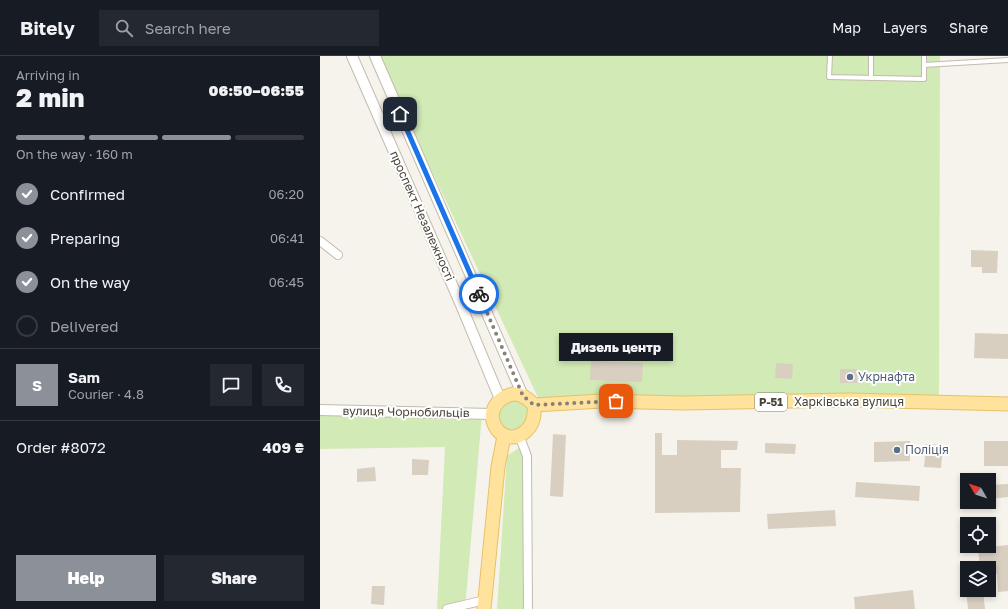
<!DOCTYPE html>
<html lang="en">
<head>
<meta charset="utf-8">
<style>
	body { margin:0; font-family:"Golos Text",sans-serif; background:#242831; color:#f1f3f6; height:100vh; display:flex; flex-direction:column; font-size:15px; white-space:nowrap }
	* { box-sizing:border-box; margin:0 }
	p { font-size:13px; color:#9ea1a6 }
	.icon { flex:none; width:22px; height:22px; fill:none; stroke:currentColor; stroke-width:2; stroke-linecap:round; stroke-linejoin:round }
	.map { position:relative; flex:1; overflow:hidden }
	.details { display:flex; flex-direction:column; background:#171b24; width:320px }
	.details>* { flex:none }
	.needle { width:26px; rotate:309deg }
	.fabs { position:absolute; left:640px; top:417px; display:grid; gap:8px }
	.fabs a { display:grid; place-items:center; width:36px; height:36px; border-radius:0px; background:#171b24; box-shadow:0 2px 6px #0003; font-size:20px }
	.pin { position:absolute; display:grid; place-items:center; width:34px; height:34px; color:#fff; margin:-17px; border-radius:8px; box-shadow:0 2px 6px #0006 }
	.courier { position:absolute; display:grid; place-items:center; width:40px; height:40px; margin:-20px; border:3px solid #1a73e8; border-radius:50%; background:#fff; color:#222; box-shadow:0 1px 5px #0007 }
	.bubble { position:absolute; height:28px; border-radius:0px; background:#171b24; box-shadow:0 2px 6px #0003; font-size:13px; font-weight:800; line-height:28px; text-align:center }
	.head em { font-style:normal; font-weight:800 }
	.head div { display:flex; flex-direction:column-reverse }
	.head { display:flex; align-items:center; justify-content:space-between; height:68px; padding:0 16px }
	h1 { font-size:26px; font-weight:800; line-height:30px }
	.bar { display:grid; grid-template-columns:repeat(4,1fr); gap:6px 4px; align-content:center; height:48px; padding:0 16px }
	.bar i { height:5px; border-radius:3px; background:#363941 }
	.bar .selected { background:#8c9099 }
	.bar p { grid-column:span 4 }
	.line { display:flex; align-items:center; gap:10px; padding:0 16px; border-top:1px solid #363941 }
	.line div { flex:1 }
	.round { display:grid; place-items:center; flex:none; width:42px; height:42px; border-radius:0px; background:#242831 }
	ol { padding:0 16px; list-style:none }
	li { display:flex; align-items:center; gap:12px; height:44px }
	li p { margin-inline-start:auto }
	li .icon { padding:4px; border-radius:50%; background:#8c9099; color:#fff; stroke-width:4 }
	li:last-child { color:#9ea1a6 }
	li i { width:22px; height:22px; border:2px solid #363941; border-radius:50% }
	.primary-button { display:flex; gap:8px; margin-top:auto; padding:8px 16px }
	.primary-button a { flex:1; height:46px; border-radius:0px; background:#8c9099; color:#fff; font-size:16px; font-weight:800; line-height:46px; text-align:center }
	.primary-button a+a { background:#242831; color:#f1f3f6 }
	header { display:flex; align-items:center; gap:24px; box-sizing:border-box; height:56px; padding:0 20px; background:#171b24; border-bottom:1px solid #363941 }
	header strong { font-size:19px }
	nav { display:flex; gap:22px; margin-inline-start:auto; font-size:14px }
	.search { width:280px; height:36px; background:#242831; display:flex; align-items:center; gap:10px; box-sizing:border-box; padding:0 14px; border-radius:0px; color:#9ea1a6; font-size:15px }
	main { display:flex; flex:1; min-height:0 }
	.map>svg:first-child { display:block }
	.green { fill:#d2eab5 }
	.building { fill:#d8cfc1 }
	.lines { fill:none; stroke-linecap:round; stroke-linejoin:round }
	.service-casing { stroke:#c2bbae; stroke-width:6 }
	.minor-casing { stroke:#c2bbae; stroke-width:10 }
	.tertiary-casing { stroke:#c2bbae; stroke-width:12 }
	.primary-casing { stroke:#e6c16a; stroke-width:15 }
	.service { stroke:#fff; stroke-width:4 }
	.minor { stroke:#fff; stroke-width:8 }
	.tertiary { stroke:#fff; stroke-width:10 }
	.primary { stroke:#ffe39c; stroke-width:13 }
	.done { stroke:#878178; stroke-width:4; stroke-dasharray:0 7.2 }
	.route { stroke:#1a73e8; stroke-width:5 }
	.service-dot { fill:#5c6f8a; stroke:#fff; stroke-width:1.5 }
	.labels { text-anchor:middle; stroke-width:4; stroke-linejoin:round; paint-order:stroke }
	.shield { fill:#fff; stroke:#817c74; stroke-width:1 }
	.shield-label { font-size:11px; font-weight:bold; fill:#4b4439 }
	.street-label { font-size:12px; fill:#4b4439; stroke:#fff }
	.service-label { font-size:12px; fill:#4e5e75; stroke:#fff; text-anchor:start }
</style>
</head>
<body>
<header>
<strong>Bitely</strong>
<div class="search"><svg class="icon" aria-label="search" viewBox="0 0 24 24"><circle cx="10" cy="10" r="6"/><path d="M15 15l6 6"/></svg>Search here</div>
<nav><a>Map</a><a>Layers</a><a>Share</a></nav>
</header>
<main>
<section class="details">
<div class="head"><div><h1>2 min</h1><p>Arriving in</p></div><em>06:50–06:55</em></div>
<div class="bar"><i class="selected"></i><i class="selected"></i><i class="selected"></i><i></i><p>On the way · 160 m</p></div>
<ol>
<li><svg class="icon" aria-label="check" viewBox="0 0 24 24"><path d="M5 12l5 5 9-10"/></svg>Confirmed<p>06:20</p></li>
<li><svg class="icon" aria-label="check" viewBox="0 0 24 24"><path d="M5 12l5 5 9-10"/></svg>Preparing<p>06:41</p></li>
<li><svg class="icon" aria-label="check" viewBox="0 0 24 24"><path d="M5 12l5 5 9-10"/></svg>On the way<p>06:45</p></li>
<li><i></i>Delivered</li>
</ol>
<div class="line" style="height:72px"><b class="round" style="background:#8c9099;color:#fff">S</b><div><b>Sam</b><p>Courier · 4.8</p></div><a class="round"><svg class="icon" aria-label="chat" viewBox="0 0 24 24"><path d="M4 5h16v11H9l-5 4z"/></svg></a><a class="round"><svg class="icon" aria-label="phone" viewBox="0 0 24 24"><path d="M5 4h4l2 5-3 2q2 4 5 5l2-3 5 2v4C11 20 4 13 5 4z"/></svg></a></div>
<div class="line" style="height:52px"><div>Order #8072</div><b>409 ₴</b></div>
<div class="primary-button"><a>Help</a><a>Share</a></div>
</section>
<div class="map">
<svg width="688" height="553" viewBox="0 0 688 553">
	<rect width="100%" height="100%" fill="#f6f3ec"/>
	<g class="green">
		<path d="M58 0H620L619 347 221 348Z"/>
		<path d="M209 343 213 366 184 380 173 350 178 344Z"/>
		<path d="M0 354 162 358 145 553H117L125 391 0 393Z"/>
		<path d="M203 389 208 553H177L187 400Z"/>
	</g>
	<g class="building">
		<path d="M651 194 678 195 677 217H662V211H651Z"/>
		<path d="M655 277 688 278V303L654 302Z"/>
		<path d="M271 305 323 307 322 326 270 324Z"/>
		<path d="M456 307 473 308 472 323 455 322Z"/>
		<rect x="520" y="313" width="17" height="14"/>
		<path d="M335 377H342V399H357V384L418 385 417 394H401V412H421L420 456 335 457Z"/>
		<path d="M233 378 246 379 243 441 230 440Z"/>
		<path d="M590 385V405L554 406V386Z"/>
		<rect x="664" y="385" width="24" height="25"/>
		<path d="M445 387 476 388 475 398 445 397Z"/>
		<path d="M606 388 623 389 621 412 604 411Z"/>
		<path d="M92 403 109 404 108 419H92Z"/>
		<path d="M55 411 56 425 37 426V413Z"/>
		<path d="M536 426 600 430 599 445 535 441Z"/>
		<path d="M688 428V441L669 443V429Z"/>
		<path d="M515 454 516 470 448 473 447 458Z"/>
		<path d="M688 489V535L678 536 677 518 669 519V512H660L658 492Z"/>
		<path d="M52 530H65L64 549 51 548Z"/>
		<path d="M593 534 595 553H535L534 541Z"/>
		<path d="M646 534H663L665 553H648Z"/>
	</g>
	<g class="lines">
		<defs>
			<g id="service">
				<path d="M510 0 509 21 604 23V0"/>
				<path d="M551 0V22"/>
				<path d="M604 9 688 4"/>
			</g>
			<g id="minor">
				<path d="M0 185 18 199"/>
				<path d="M199 379 207 400 208 553"/>
				<path d="M127 553 165 544"/>
			</g>
			<g id="tertiary">
				<path d="M32 0 141 249 180 343"/>
				<path d="M55 0 203 340"/>
				<path d="M0 354 172 358"/>
			</g>
			<g id="primary">
				<path d="M193 338C202 338 208 342 214 349 215 359 214 368 206 375 179 398 153 348 193 338Z"/>
				<path d="M214 349 282 345 363 347 530 344 688 348"/>
				<path d="M164 553 178 411 184 380"/>
			</g>
		</defs>
		<use href="#service" class="service-casing"/>
		<use href="#minor" class="minor-casing"/>
		<use href="#tertiary" class="tertiary-casing"/>
		<use href="#primary" class="primary-casing"/>
		<use href="#service" class="service"/>
		<use href="#minor" class="minor"/>
		<use href="#tertiary" class="tertiary"/>
		<use href="#primary" class="primary"/>
	</g>
	<g class="lines">
		<path class="done" d="M159 238 203 340 214 349 296 345"/>
		<path class="route" d="M80 58 159 238"/>
	</g>
	<g class="service-dot">
		<circle cx="530" cy="321" r="4"/>
		<circle cx="577" cy="394" r="4"/>
	</g>
	<g class="labels">
		<rect class="shield" x="435" y="337" width="32" height="18" rx="3"/>
		<g class="shield-label">
			<text x="451" y="350">Р-51</text>
		</g>
		<g class="street-label">
			<text transform="translate(102 160) rotate(66)" y="4">проспект Незалежності</text>
			<text x="529" y="350">Харківська вулиця</text>
			<text transform="translate(86 356) rotate(1)" y="4">вулиця Чорнобильців</text>
		</g>
		<g class="service-label">
			<text x="538" y="325">Укрнафта</text>
			<text x="585" y="398">Поліція</text>
		</g>
	</g>
</svg>
<div class="fabs">
<a><svg class="needle" viewBox="-14 -14 28 28"><path d="M0-13l5 13h-10z" fill="#e53935"/><path d="M0 13l5-13h-10z" fill="#9ea1a6"/></svg></a>
<a><svg class="icon" aria-label="locate" viewBox="0 0 24 24"><circle cx="12" cy="12" r="6"/><path d="M12 2v4M12 18v4M2 12h4M18 12h4"/></svg></a>
<a><svg class="icon" aria-label="layers" viewBox="0 0 24 24"><path d="M12 4l9 5-9 5-9-5zM3 14l9 5 9-5"/></svg></a>
</div>
<div class="pin" style="left:296px;top:345px;background:#ea580c"><svg class="icon" aria-label="bag" viewBox="0 0 24 24"><path d="M5 8h14l-1 12H6zM9 8a3 3 0 0 1 6 0"/></svg></div>
<div class="pin" style="left:80px;top:58px;background:#1f2937"><svg class="icon" aria-label="home" viewBox="0 0 24 24"><path d="M3 11l9-7 9 7M6 9v11h12V9"/></svg></div>
<div class="courier" style="left:159px;top:238px"><svg class="icon" aria-label="bike" viewBox="0 0 24 24"><circle cx="6" cy="16" r="4"/><circle cx="18" cy="16" r="4"/><path d="M6 16l4-8h5l3 8M10 8l3 8H6M13 5h3"/></svg></div>
<div class="bubble" style="left:239px;top:277px;width:114px">Дизель центр</div>
</div>
</main>
</body>
</html>
